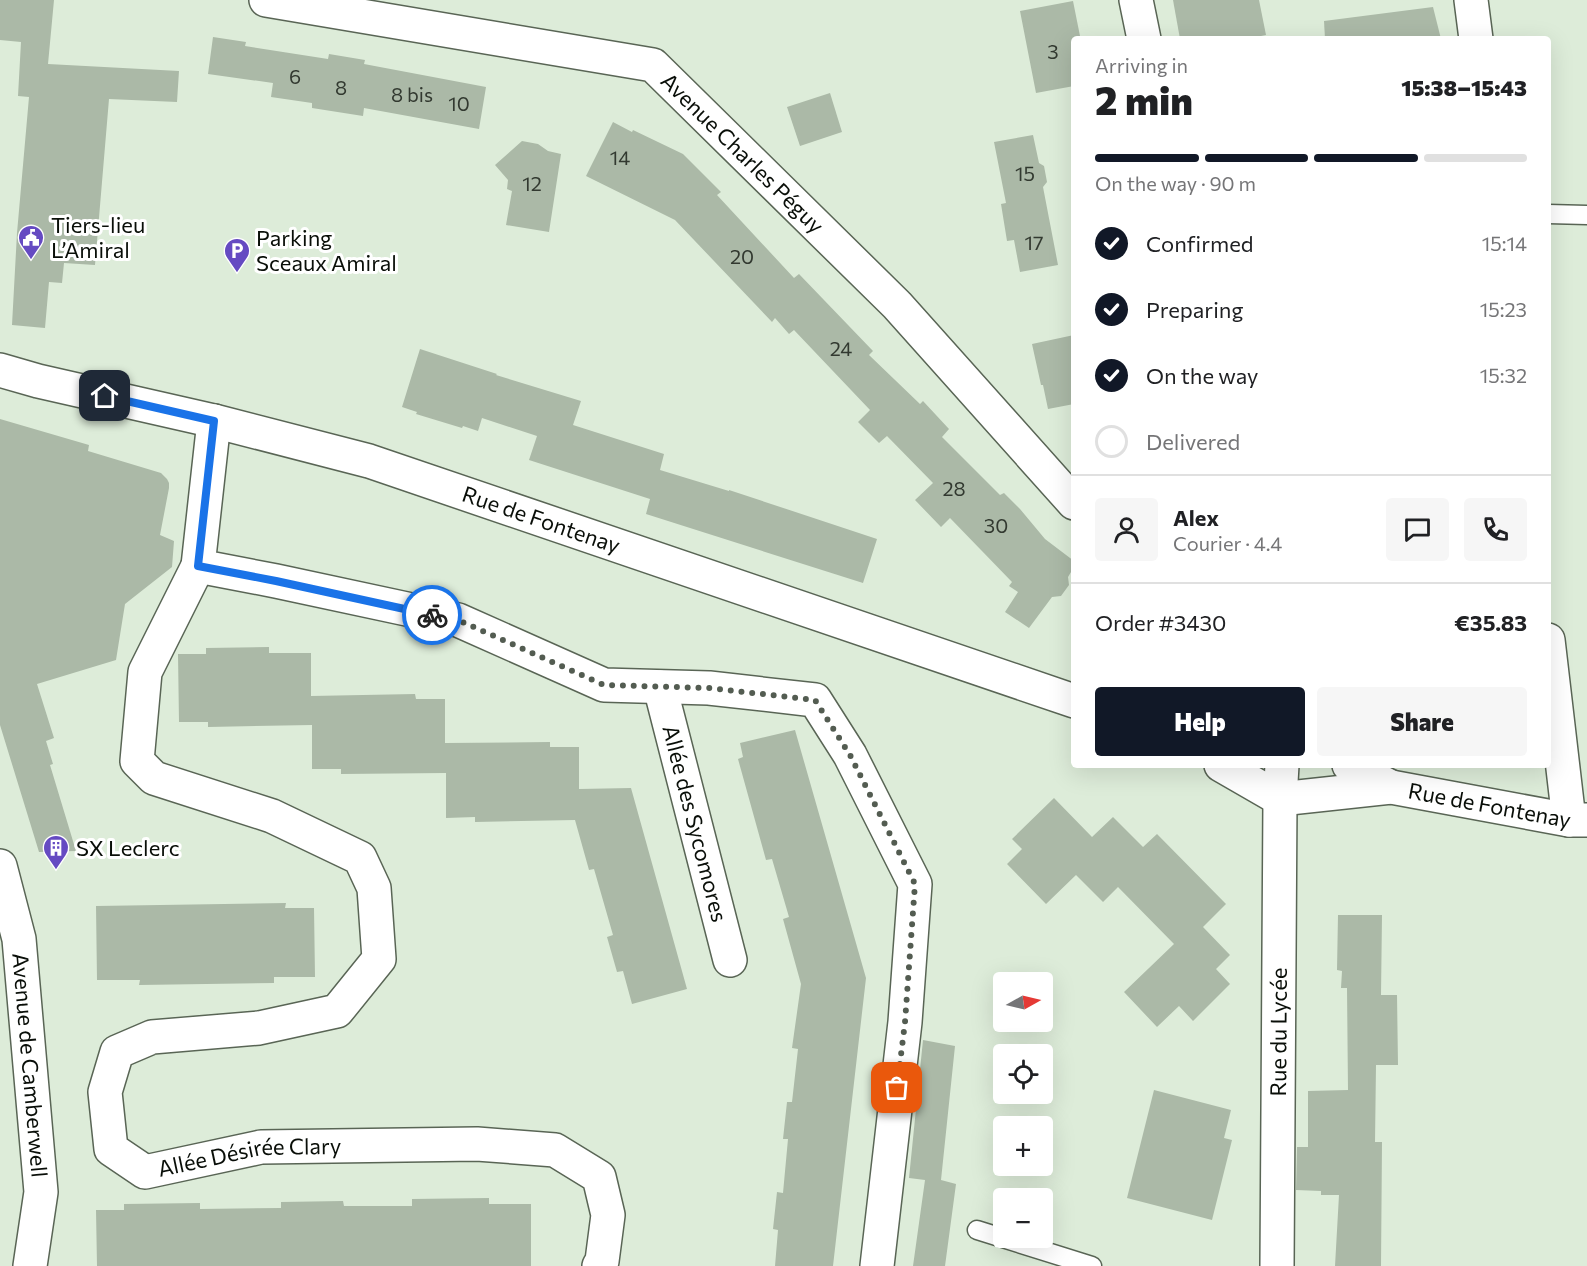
<!DOCTYPE html>
<html lang="en">
<head>
<meta charset="utf-8">
<style>
	body { margin:0; font-family:Commissioner,sans-serif; background:#f6f6f6; color:#202124; height:100vh; display:flex; flex-direction:column; font-size:22px; white-space:nowrap }
	* { box-sizing:border-box; margin:0 }
	p { font-size:20px; color:#757577 }
	.icon { flex:none; width:33px; height:33px; fill:none; stroke:currentColor; stroke-width:2; stroke-linecap:round; stroke-linejoin:round }
	.map { position:relative; flex:1; overflow:hidden }
	.panel { position:absolute; left:1071px; top:36px; width:480px; height:732px; display:flex; flex-direction:column; background:#fff; border-radius:6px; box-shadow:0 6px 24px #0002 }
	.panel>* { flex:none }
	.needle { width:39px; rotate:82deg }
	.controls { position:absolute; left:993px; top:972px; display:grid; gap:12px }
	.controls a { display:grid; place-items:center; width:60px; height:60px; border-radius:6px; background:#fff; box-shadow:0 6px 24px #0002; font-size:30px }
	.pin { position:absolute; display:grid; place-items:center; width:51px; height:51px; color:#fff; margin:-26px; border-radius:12px; box-shadow:0 3px 9px #0006 }
	.courier { position:absolute; display:grid; place-items:center; width:60px; height:60px; margin:-30px; border:4px solid #1a73e8; border-radius:50%; background:#fff; color:#222; box-shadow:0 2px 8px #0007 }
	.overview em { font-style:normal; font-weight:800 }
	.overview div { display:flex; flex-direction:column-reverse }
	.overview { display:flex; align-items:center; justify-content:space-between; height:102px; padding:0 24px }
	h1 { font-size:39px; font-weight:800; line-height:45px }
	.bar { display:grid; grid-template-columns:repeat(4,1fr); gap:9px 6px; align-content:center; height:72px; padding:0 24px }
	.bar i { height:8px; border-radius:4px; background:#e0e0e0 }
	.bar .on { background:#111827 }
	.bar p { grid-column:span 4 }
	.line { display:flex; align-items:center; gap:15px; padding:0 24px; border-top:2px solid #e0e0e0 }
	.line div { flex:1 }
	.round { display:grid; place-items:center; flex:none; width:63px; height:63px; border-radius:6px; background:#f6f6f6 }
	ol { padding:0 24px; list-style:none }
	li { display:flex; align-items:center; gap:18px; height:66px }
	li p { margin-inline-start:auto }
	li .icon { padding:6px; border-radius:50%; background:#111827; color:#fff; stroke-width:4 }
	li:last-child { color:#757577 }
	li i { width:33px; height:33px; border:3px solid #e0e0e0; border-radius:50% }
	.primary-button { display:flex; gap:12px; margin-top:auto; padding:12px 24px }
	.primary-button a { flex:1; height:69px; border-radius:6px; background:#111827; color:#fff; font-size:24px; font-weight:800; line-height:69px; text-align:center }
	.primary-button a+a { background:#f6f6f6; color:#202124 }
	.map>svg:first-child { display:block }
	.building { fill:#abb9a7 }
	.lines { fill:none; stroke-linecap:round; stroke-linejoin:round }
	.lane-casing { stroke:#596555; stroke-width:21 }
	.street-casing { stroke:#596555; stroke-width:36 }
	.secondary-casing { stroke:#596555; stroke-width:36 }
	.lane { stroke:#fff; stroke-width:18 }
	.street { stroke:#fff; stroke-width:33 }
	.secondary { stroke:#fff; stroke-width:33 }
	.done { stroke:#535c51; stroke-width:6; stroke-dasharray:0 10.8 }
	.route { stroke:#1a73e8; stroke-width:8 }
	.labels { text-anchor:middle; stroke-width:6; stroke-linejoin:round; paint-order:stroke }
	.number-label { font-size:20px; fill:#323930 }
	.street-label { font-size:22px; fill:#090e08; stroke:#fff }
	.poi-label { font-size:22px; fill:#090e08; stroke:#fff; text-anchor:start }
</style>
</head>
<body>
<div class="map">
<svg width="1587" height="1266" viewBox="0 0 1587 1266">
	<rect width="100%" height="100%" fill="#ddecd9"/>
	<g class="building">
		<path d="M0 0H54L48 64 179 71 177 102 109 99 95 265 64 263 62 283 49 282 45 328 12 325 17 233 29 97 18 96 21 42 0 40Z"/>
		<path d="M1173 0H1259L1266 35 1246 39H1180Z"/>
		<path d="M1073 1 1080 36 1074 37V86L1036 93 1020 11Z"/>
		<path d="M1433 7 1441 39H1325L1324 21Z"/>
		<path d="M213 37 246 42 245 46 328 59 329 54 365 60 364 64 486 87 479 129 364 108 363 116 312 108V103L271 97 273 83 208 74Z"/>
		<path d="M830 93 842 132 800 146 787 107Z"/>
		<path d="M613 122 632 132 633 130 683 154 721 192 717 195 794 278 799 274 873 351 869 355 920 404 923 401 949 429 942 437 1000 495 1004 493 1020 509 1045 539 1074 561V567L1068 577 1069 585 1061 596 1052 597 1029 628 1005 612 1018 592 1009 586 1012 582 950 518 941 527 915 500 933 483 887 436 879 443 858 422 870 410 794 330 789 334 775 318 772 322 675 220 586 176Z"/>
		<path d="M1033 135 1039 163 1044 166 1047 182 1043 187 1058 265 1020 272 1014 240 1007 241 1001 204 1006 203 994 142Z"/>
		<path d="M522 141 538 144 548 151 561 154 549 232 506 225 512 191 507 189 508 180 495 165Z"/>
		<path d="M1074 335V404L1048 409 1043 385H1041L1032 344Z"/>
		<path d="M420 349 497 374 496 375 581 401 573 425 664 454 660 470 729 491V490L877 539 863 583 646 514 650 499 529 460 537 436 482 418 478 431 463 426 462 428 416 414 417 412 402 407Z"/>
		<path d="M0 419 89 445 88 451 161 473 167 479 169 483V488L160 535 174 541 172 567 125 604 116 660 37 684 54 738 46 741 53 764 50 765 76 851 39 852 0 725Z"/>
		<path d="M269 647V653H311V696L415 694 416 699H445V743L550 742V747H579V789L631 788 687 989 632 1004 623 971 617 972 607 937 613 935 594 869 589 870 575 820 475 822V817L446 818V773L341 774V769H312V725L208 727V722H179L178 654H206V648Z"/>
		<path d="M795 730 866 978 833 1266H775L778 1230 773 1229 777 1192 783 1193 788 1139H783L787 1102H792L798 1049 792 1048 801 984 783 919 789 917 772 859 766 860 738 759 743 757 740 743Z"/>
		<path d="M1054 798 1092 837 1113 817 1143 847 1157 834 1226 904 1203 927 1230 955 1216 969 1230 984 1193 1021 1179 1006 1157 1027 1124 992 1174 944 1118 887 1103 902 1076 875 1046 904 1007 864 1022 849 1012 839Z"/>
		<path d="M286 903 285 908H314L315 977H274V983L139 985 140 980H97L96 906Z"/>
		<path d="M1338 915H1382L1381 995H1397L1398 1065H1376L1375 1142H1382L1381 1266H1335L1339 1195H1321V1191L1296 1190 1297 1147H1308V1091L1348 1090 1347 988H1341L1342 971 1337 970Z"/>
		<path d="M923 1040 955 1046 941 1180 956 1184 945 1266H913L925 1180 909 1178Z"/>
		<path d="M1154 1090 1231 1110 1224 1138 1232 1140 1212 1220 1127 1198Z"/>
		<path d="M489 1198V1204H531V1266H97L96 1210H124V1204L200 1203V1209L281 1208V1202L343 1201 344 1206H412V1199Z"/>
	</g>
	<g class="lines">
		<defs>
			<g id="lane">
				<path d="M1548 214 1587 215"/>
				<path d="M977 1230 1092 1266"/>
			</g>
			<g id="street">
				<path id="s1" d="M266 0 653 65 897 305 1074 503"/>
				<path d="M1136 0 1144 39"/>
				<path d="M1471 0 1476 39"/>
				<path d="M214 421 198 566 276 581 458 620 604 685 709 688 815 700 850 755 915 884 905 1022 877 1266"/>
				<path id="s2" d="M198 566 145 672 137 761 154 778 272 816 360 858 374 888 379 959 337 1011 259 1028 152 1037 117 1052 105 1092 111 1149 145 1172 261 1147 477 1144 555 1150 599 1177 608 1215 602 1261 599 1266"/>
				<path d="M1548 640 1569 820"/>
				<path id="s3" d="M660 687 730 960"/>
				<path id="s4" d="M1277 1266 1280 799"/>
			</g>
			<g id="secondary">
				<path id="s5" d="M0 370 38 381 214 421 369 461 1074 701"/>
				<path d="M1221 765 1280 799"/>
				<path d="M1349 765 1391 787"/>
				<path id="s6" d="M1280 799 1391 787 1569 820H1587"/>
				<path d="M1280 799 1282 765"/>
				<path id="s7" d="M0 866 19 939 41 1192 30 1266"/>
			</g>
		</defs>
		<use href="#lane" class="lane-casing"/>
		<use href="#street" class="street-casing"/>
		<use href="#secondary" class="secondary-casing"/>
		<use href="#lane" class="lane"/>
		<use href="#street" class="street"/>
		<use href="#secondary" class="secondary"/>
	</g>
	<g class="lines">
		<path class="done" d="M432 615 458 620 604 685 709 688 815 700 850 755 915 884 905 1022 897 1088"/>
		<path class="route" d="M105 396 214 421 198 566 276 581 432 615"/>
	</g>
	<defs>
		<symbol id="civic-pin" viewBox="-11 -11 22 30"><path d="M0 17L-7.5 6A9.5 9.5 0 1 1 7.5 6Z" fill="#654ac2" stroke="#fff"/><path d="M-.6-6.5H3V-4.5H.6V-3L4-1V1h2V6H-6V1h2V-1L-.6-3ZM-1.2 2.5V6h2.4V2.5Z" fill="#fff"/></symbol>
		<symbol id="parking-pin" viewBox="-11 -11 22 30"><path d="M0 17L-7.5 6A9.5 9.5 0 1 1 7.5 6Z" fill="#654ac2" stroke="#fff"/><path d="M-3.5-5.5H1a3.5 3.5 0 0 1 0 7H-1V5.5H-3.5ZM-1-3.4V-.6H.8a1.4 1.4 0 0 0 0-2.8Z" fill="#fff"/></symbol>
		<symbol id="building-pin" viewBox="-11 -11 22 30"><path d="M0 17L-7.5 6A9.5 9.5 0 1 1 7.5 6Z" fill="#654ac2" stroke="#fff"/><path d="M-4-6H4V6H1V3H-1V6H-4ZM-2.5-4.3h1.7v1.8h-1.7ZM.8-4.3h1.7v1.8H.8ZM-2.5-1h1.7V.8h-1.7ZM.8-1h1.7V.8H.8Z" fill="#fff"/></symbol>
	</defs>
	<g fill-rule="evenodd">
		<use href="#civic-pin" x="16" y="223" width="30" height="40"/>
		<use href="#parking-pin" x="222" y="236" width="30" height="40"/>
		<use href="#building-pin" x="41" y="833" width="30" height="40"/>
	</g>
	<g class="labels">
		<g class="number-label">
			<text x="1053" y="59">3</text>
			<text x="295" y="84">6</text>
			<text x="341" y="95">8</text>
			<text x="412" y="102">8 bis</text>
			<text x="459" y="111">10</text>
			<text x="620" y="165">14</text>
			<text x="1025" y="181">15</text>
			<text x="532" y="191">12</text>
			<text x="1034" y="250">17</text>
			<text x="742" y="264">20</text>
			<text x="841" y="356">24</text>
			<text x="954" y="496">28</text>
			<text x="996" y="533">30</text>
		</g>
		<g class="street-label">
			<text dy="8" stroke="none"><textPath href="#s1" startOffset="518">Avenue Charles Péguy</textPath></text>
			<text dy="8" stroke="none"><textPath href="#s5" startOffset="562">Rue de Fontenay</textPath></text>
			<text dy="8" stroke="none"><textPath href="#s6" startOffset="212">Rue de Fontenay</textPath></text>
			<text dy="8" stroke="none"><textPath href="#s3" startOffset="141">Allée des Sycomores</textPath></text>
			<text dy="8" stroke="none"><textPath href="#s4" startOffset="234">Rue du Lycée</textPath></text>
			<text dy="8" stroke="none"><textPath href="#s7" startOffset="202">Avenue de Camberwell</textPath></text>
			<text dy="8" stroke="none"><textPath href="#s2" startOffset="1096">Allée Désirée Clary</textPath></text>
		</g>
		<g class="poi-label">
			<text x="51" y="233">Tiers-lieu<tspan x="51" dy="25">L’Amiral</tspan></text>
			<text x="256" y="246">Parking<tspan x="256" dy="25">Sceaux Amiral</tspan></text>
			<text x="76" y="856">SX Leclerc</text>
		</g>
	</g>
</svg>
<div class="controls">
<a><svg class="needle" viewBox="-14 -14 28 28"><path d="M0-13l5 13h-10z" fill="#e53935"/><path d="M0 13l5-13h-10z" fill="#757577"/></svg></a>
<a><svg class="icon" aria-label="locate" viewBox="0 0 24 24"><circle cx="12" cy="12" r="6"/><path d="M12 2v4M12 18v4M2 12h4M18 12h4"/></svg></a>
<a>+</a>
<a>−</a>
</div>
<div class="pin" style="left:897px;top:1088px;background:#ea580c"><svg class="icon" aria-label="bag" viewBox="0 0 24 24"><path d="M5 8h14l-1 12H6zM9 8a3 3 0 0 1 6 0"/></svg></div>
<div class="pin" style="left:105px;top:396px;background:#1f2937"><svg class="icon" aria-label="home" viewBox="0 0 24 24"><path d="M3 11l9-7 9 7M6 9v11h12V9"/></svg></div>
<div class="courier" style="left:432px;top:615px"><svg class="icon" aria-label="bike" viewBox="0 0 24 24"><circle cx="6" cy="16" r="4"/><circle cx="18" cy="16" r="4"/><path d="M6 16l4-8h5l3 8M10 8l3 8H6M13 5h3"/></svg></div>
<section class="panel">
<div class="overview"><div><h1>2 min</h1><p>Arriving in</p></div><em>15:38–15:43</em></div>
<div class="bar"><i class="on"></i><i class="on"></i><i class="on"></i><i></i><p>On the way · 90 m</p></div>
<ol>
<li><svg class="icon" aria-label="check" viewBox="0 0 24 24"><path d="M5 12l5 5 9-10"/></svg>Confirmed<p>15:14</p></li>
<li><svg class="icon" aria-label="check" viewBox="0 0 24 24"><path d="M5 12l5 5 9-10"/></svg>Preparing<p>15:23</p></li>
<li><svg class="icon" aria-label="check" viewBox="0 0 24 24"><path d="M5 12l5 5 9-10"/></svg>On the way<p>15:32</p></li>
<li><i></i>Delivered</li>
</ol>
<div class="line" style="height:108px"><a class="round"><svg class="icon" aria-label="person" viewBox="0 0 24 24"><circle cx="12" cy="8" r="4"/><path d="M4 21q1-7 8-7t8 7"/></svg></a><div><b>Alex</b><p>Courier · 4.4</p></div><a class="round"><svg class="icon" aria-label="chat" viewBox="0 0 24 24"><path d="M4 5h16v11H9l-5 4z"/></svg></a><a class="round"><svg class="icon" aria-label="phone" viewBox="0 0 24 24"><path d="M5 4h4l2 5-3 2q2 4 5 5l2-3 5 2v4C11 20 4 13 5 4z"/></svg></a></div>
<div class="line" style="height:78px"><div>Order #3430</div><b>€35.83</b></div>
<div class="primary-button"><a>Help</a><a>Share</a></div>
</section>
</div>
</body>
</html>
